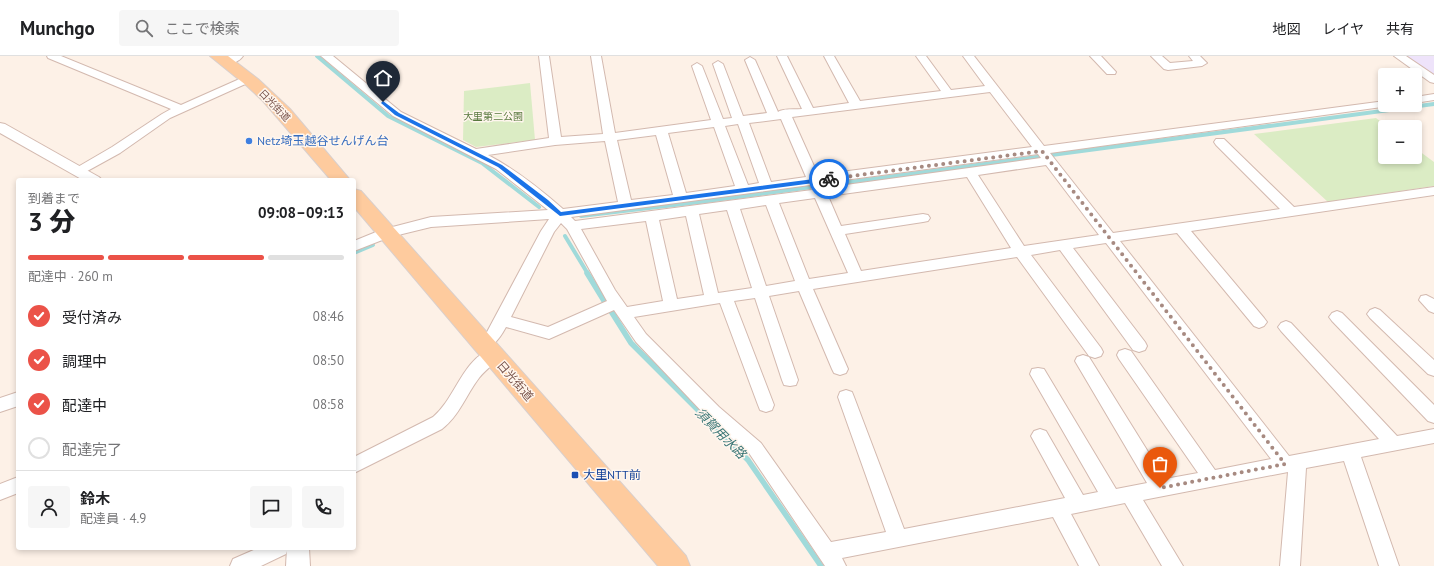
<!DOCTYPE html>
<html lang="ja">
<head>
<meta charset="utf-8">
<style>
	body { margin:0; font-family:"PT Sans","Noto Sans JP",sans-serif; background:#f6f6f6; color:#202124; height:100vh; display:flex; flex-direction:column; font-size:15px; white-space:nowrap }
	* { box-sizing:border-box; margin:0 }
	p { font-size:13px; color:#757577 }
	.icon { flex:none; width:22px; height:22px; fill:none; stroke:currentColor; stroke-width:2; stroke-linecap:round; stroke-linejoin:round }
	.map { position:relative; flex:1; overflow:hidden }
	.panel { position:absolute; left:16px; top:122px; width:340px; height:372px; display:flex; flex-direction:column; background:#fff; border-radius:4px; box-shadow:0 2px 6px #0003 }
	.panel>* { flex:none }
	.controls { position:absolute; left:1378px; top:12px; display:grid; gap:8px }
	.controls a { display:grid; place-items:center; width:44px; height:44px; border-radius:4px; background:#fff; box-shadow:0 2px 6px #0003; font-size:20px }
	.pin { position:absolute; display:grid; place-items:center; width:34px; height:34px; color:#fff; margin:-41px -17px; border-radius:50% 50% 50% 0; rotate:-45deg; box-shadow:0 0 4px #0007 }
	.pin .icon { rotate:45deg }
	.courier { position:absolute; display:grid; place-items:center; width:40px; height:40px; margin:-20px; border:3px solid #1a73e8; border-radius:50%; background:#fff; color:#222; box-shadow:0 1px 5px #0007 }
	.summary em { font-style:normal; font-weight:800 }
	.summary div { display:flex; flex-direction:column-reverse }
	.summary { display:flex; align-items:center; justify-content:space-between; height:68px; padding:0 12px }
	h1 { font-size:26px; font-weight:800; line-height:30px }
	.bar { display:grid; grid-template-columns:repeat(4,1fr); gap:6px 4px; align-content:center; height:48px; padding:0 12px }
	.bar i { height:5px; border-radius:3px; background:#e0e0e0 }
	.bar .current { background:#eb5248 }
	.bar p { grid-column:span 4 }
	.line { display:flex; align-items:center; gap:10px; padding:0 12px; border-top:1px solid #e0e0e0 }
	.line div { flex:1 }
	.round { display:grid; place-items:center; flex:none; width:42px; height:42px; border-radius:4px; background:#f6f6f6 }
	ol { padding:0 12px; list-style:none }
	li { display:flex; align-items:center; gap:12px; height:44px }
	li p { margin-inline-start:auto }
	li .icon { padding:4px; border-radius:50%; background:#eb5248; color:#fff; stroke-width:4 }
	li:last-child { color:#757577 }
	li i { width:22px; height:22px; border:2px solid #e0e0e0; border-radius:50% }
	header { display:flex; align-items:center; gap:24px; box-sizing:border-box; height:56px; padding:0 20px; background:#fff; border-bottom:1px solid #e0e0e0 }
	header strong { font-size:19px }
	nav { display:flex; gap:22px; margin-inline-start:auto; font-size:14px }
	.search { width:280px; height:36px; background:#f6f6f6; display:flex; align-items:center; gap:10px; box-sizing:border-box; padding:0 14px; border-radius:4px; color:#757577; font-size:15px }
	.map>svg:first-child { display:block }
	.education { fill:#eee3fa }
	.green { fill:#dbecc4 }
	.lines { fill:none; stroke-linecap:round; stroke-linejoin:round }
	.stream-far1 { stroke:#a0dada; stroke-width:4 }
	.stream { stroke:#a0dada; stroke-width:5.5 }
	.minor-casing { stroke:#d3b9af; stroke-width:2 }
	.tertiary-casing { stroke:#d3b9af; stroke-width:2 }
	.primary-casing { stroke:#d9cfcc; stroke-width:2 }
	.minor { fill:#fff; fill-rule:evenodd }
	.tertiary { fill:#fff; fill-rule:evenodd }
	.primary { fill:#fecb9e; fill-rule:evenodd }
	.route { fill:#1a73e8 }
	.done { stroke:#a78a81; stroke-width:4; stroke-dasharray:0 7.2 }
	.shop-dot { fill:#3f7fe0; stroke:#fff6ee; stroke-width:1.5 }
	.transit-dot { fill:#1a4fb4; stroke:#fff6ee; stroke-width:1.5 }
	.labels { text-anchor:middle; stroke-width:3; stroke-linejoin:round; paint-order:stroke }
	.far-street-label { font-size:10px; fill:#79534a; stroke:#fff6ee }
	.far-park-label { font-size:10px; fill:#58793e; stroke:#fff6ee }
	.shop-label { font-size:12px; fill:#366cbe; stroke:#fff6ee; text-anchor:start }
	.street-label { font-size:12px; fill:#79534a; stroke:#fff6ee }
	.transit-label { font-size:12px; fill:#164399; stroke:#fff6ee; text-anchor:start }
	.water-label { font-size:13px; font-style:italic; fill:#3a7676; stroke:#fff6ee }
</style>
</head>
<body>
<header>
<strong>Munchgo</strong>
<div class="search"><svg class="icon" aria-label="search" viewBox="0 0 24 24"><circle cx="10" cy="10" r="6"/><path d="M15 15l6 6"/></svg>ここで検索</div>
<nav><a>地図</a><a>レイヤ</a><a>共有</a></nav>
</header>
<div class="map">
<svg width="1434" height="510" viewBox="0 0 1434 510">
	<rect width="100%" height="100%" fill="#fdf1e7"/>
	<path class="education" d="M1403 0H1434V21Z"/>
	<g class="green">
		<path d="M530 27 535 84 476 91 463 84 464 35Z"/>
		<path d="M1376 62 1388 71H1385V101H1415V92L1434 106V130L1328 146 1254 78Z"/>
	</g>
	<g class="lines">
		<g class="stream-far1">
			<path d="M317 0 388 60 482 107 539 151"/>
			<path d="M581 160 700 146 1434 48"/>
			<path d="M565 180 588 218"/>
			<path d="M354 197 373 189"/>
		</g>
		<g class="stream">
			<path d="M587 217 606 248"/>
			<path d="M609 252 631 287 748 404 821 510"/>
		</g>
		<defs>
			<g id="minor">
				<path d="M47 0H61L181 49 244 21 248 20 254 23 252 25 170 62 120 97 80 119 76 118 74 115 76 112 112 91 162 58 171 53 48 2Z"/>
				<path d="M321 0H333L401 56 476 93 549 82 539 0H549L561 81 603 78 591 0H601L615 77 711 64 692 10 697 7 702 10 723 63 732 62 713 8 718 5 723 8 743 60 767 57 745 4 750 1 755 4 778 56C784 52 794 54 802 53L777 0H787L813 52 849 47 824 0H834L860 45 941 35 916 0H926L951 34 985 30 963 0H974L1044 90 1385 45V49H1390L1389 50 1050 97 1113 177 1280 153 1216 89 1214 86 1216 83H1224L1294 151 1434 131V139L1191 175 1264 262 1267 266 1264 270 1259 272 1254 270 1177 177 1120 185 1289 400 1379 383 1281 275 1278 271 1281 267 1286 265 1291 267 1397 380 1434 373V387L1361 401 1399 510H1379L1344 405 1306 412 1300 510H1280L1288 416 1143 444 1183 510H1162L1125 447 1071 458 1099 510H1079L1053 461 842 502 846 510H825L749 397 707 361 636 286 614 254 549 283 506 271C500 282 491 296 477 291L474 287 477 283 487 276 541 175 549 163 431 171 390 181 354 195V185L381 174 431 161 548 154 496 113 393 60ZM990 36 1032 91 818 119 792 61ZM781 63 806 121 771 126 749 67ZM738 68 759 127 748 129 725 70ZM714 71 735 130 686 137 668 77ZM656 79 673 139 631 144 617 84ZM605 85 618 146 563 153C540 133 515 113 488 99L555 89ZM1038 98 1041 102 824 132 822 127ZM1046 109 1099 179 1024 190 978 119ZM967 121 1011 192 861 215 845 178 923 166 928 165 930 162 928 159 923 158 841 170 828 140ZM810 129 812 134 575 165 571 161ZM815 142 848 217 809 223 779 147ZM766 149 795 225 766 230 740 153ZM727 154 752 232 718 237 699 158ZM686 160 704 239 677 243 659 164ZM646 165 663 245 627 251 615 234 581 173ZM561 167 567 173 607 245 548 271 511 261 554 176ZM1106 187 1271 403 1215 414 1131 295 1125 293 1119 295 1117 299 1119 303 1198 417 1165 423 1089 301 1083 299 1077 301 1075 305 1147 427 1116 433 1044 313 1038 312 1032 313 1030 318 1098 436 1083 439 1046 375 1040 373 1034 375 1031 380 1065 442 904 473 854 341 852 336 846 334 840 336 838 341 886 476 831 486 761 387 719 351 646 278 634 261 720 247 758 349 760 354 766 356 772 354 774 349 734 245 755 242 782 324 784 329 790 330 796 329 798 324 769 240 799 235 832 313 834 317 840 319 846 317 848 313 813 233 1017 201 1089 300 1095 302 1101 300 1103 296 1101 292 1031 199 1060 194 1133 294 1139 296 1145 294 1147 290 1145 286 1073 192Z"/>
				<path d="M1090 0H1101L1116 16 1115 18H1107Z"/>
				<path d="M1151 0H1162L1170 7 1193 5 1189 0H1200L1207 7 1202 10 1168 14 1164 13Z"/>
				<path d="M1394 0H1406L1434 19V27L1430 26Z"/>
				<path d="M1434 38V44L1415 47V41Z"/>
				<path d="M1426 239 1434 243V257L1429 255 1419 244 1421 240Z"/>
				<path d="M1375 252 1380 254 1434 304V320L1428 318 1370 262 1367 258 1370 254Z"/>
				<path d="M1337 255 1342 257 1434 349V367L1428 365 1332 265 1329 261 1332 257Z"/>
				<path d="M492 293 498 295 500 299C495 308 485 314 479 322 466 339 459 360 442 373L354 417V401L433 361C456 342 462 303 492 293Z"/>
				<path d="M18 336V350L0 356V342Z"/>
				<path d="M18 421V437L0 444V428Z"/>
				<path d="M258 492H288L286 498 261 510H230L233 503Z"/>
			</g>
			<g id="tertiary">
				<path d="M226 0H243C239 6 229 10 221 8L220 5Z"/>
				<path d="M0 67 5 68 99 121 102 124H83L0 77Z"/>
				<path d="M287 492H309L310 510H286Z"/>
			</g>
			<g id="primary">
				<path d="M210 0H228L258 23 290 53 350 124H331L263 45 247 30Z"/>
				<path d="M354 133 361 135 686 500 690 510H658L354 151Z"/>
			</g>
		</defs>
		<use href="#minor" class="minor-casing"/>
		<use href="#tertiary" class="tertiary-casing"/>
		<use href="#primary" class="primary-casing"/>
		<use href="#minor" class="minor"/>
		<use href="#tertiary" class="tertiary"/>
		<use href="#primary" class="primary"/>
	</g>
	<path class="route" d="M383 45 399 57 502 109 548 144 561 156 829 121 832 123 829 125 560 160 498 111 395 59 381 47Z"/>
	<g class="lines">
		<path class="done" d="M829 123 1042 95 1285 408 1160 432"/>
	</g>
	<circle class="shop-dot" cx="249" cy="85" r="4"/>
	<rect class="transit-dot" x="571" y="415" width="8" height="8" rx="2"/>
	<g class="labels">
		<g class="far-street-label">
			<text transform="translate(275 49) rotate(46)" y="4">日光街道</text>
		</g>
		<g class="far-park-label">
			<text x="493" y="64">大里第二公園</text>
		</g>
		<g class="shop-label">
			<text x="257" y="89">Netz埼玉越谷せんげん台</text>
		</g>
		<g class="street-label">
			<text transform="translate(515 325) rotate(49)" y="4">日光街道</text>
		</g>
		<g class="transit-label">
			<text x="583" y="423">大里NTT前</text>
		</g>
		<g class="water-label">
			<text transform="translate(721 377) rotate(45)" y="5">須賀用水路</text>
		</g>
	</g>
</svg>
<div class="controls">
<a>+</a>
<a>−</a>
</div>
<div class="pin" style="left:1160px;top:432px;background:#ea580c"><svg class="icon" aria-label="bag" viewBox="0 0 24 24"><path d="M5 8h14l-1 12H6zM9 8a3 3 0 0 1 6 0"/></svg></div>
<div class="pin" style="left:383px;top:46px;background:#1f2937"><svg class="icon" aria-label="home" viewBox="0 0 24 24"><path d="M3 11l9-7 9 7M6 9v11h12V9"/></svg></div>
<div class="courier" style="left:829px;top:123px"><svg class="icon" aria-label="bike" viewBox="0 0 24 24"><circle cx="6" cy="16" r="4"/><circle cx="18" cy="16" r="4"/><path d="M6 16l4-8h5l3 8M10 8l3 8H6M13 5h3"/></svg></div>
<section class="panel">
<div class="summary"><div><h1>3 分</h1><p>到着まで</p></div><em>09:08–09:13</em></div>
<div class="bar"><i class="current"></i><i class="current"></i><i class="current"></i><i></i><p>配達中 · 260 m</p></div>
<ol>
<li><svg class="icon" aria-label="check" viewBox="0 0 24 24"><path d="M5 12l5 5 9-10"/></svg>受付済み<p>08:46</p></li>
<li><svg class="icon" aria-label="check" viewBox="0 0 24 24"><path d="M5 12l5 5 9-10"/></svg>調理中<p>08:50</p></li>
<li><svg class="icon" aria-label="check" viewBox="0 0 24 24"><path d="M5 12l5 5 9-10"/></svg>配達中<p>08:58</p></li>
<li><i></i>配達完了</li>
</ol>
<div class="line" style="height:72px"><a class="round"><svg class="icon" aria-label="person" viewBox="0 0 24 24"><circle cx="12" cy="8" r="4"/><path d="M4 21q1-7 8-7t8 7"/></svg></a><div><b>鈴木</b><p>配達員 · 4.9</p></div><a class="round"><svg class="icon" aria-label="chat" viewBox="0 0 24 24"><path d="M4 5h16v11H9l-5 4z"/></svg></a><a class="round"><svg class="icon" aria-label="phone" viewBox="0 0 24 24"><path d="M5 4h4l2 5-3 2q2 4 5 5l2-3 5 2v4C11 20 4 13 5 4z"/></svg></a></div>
</section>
</div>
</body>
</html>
